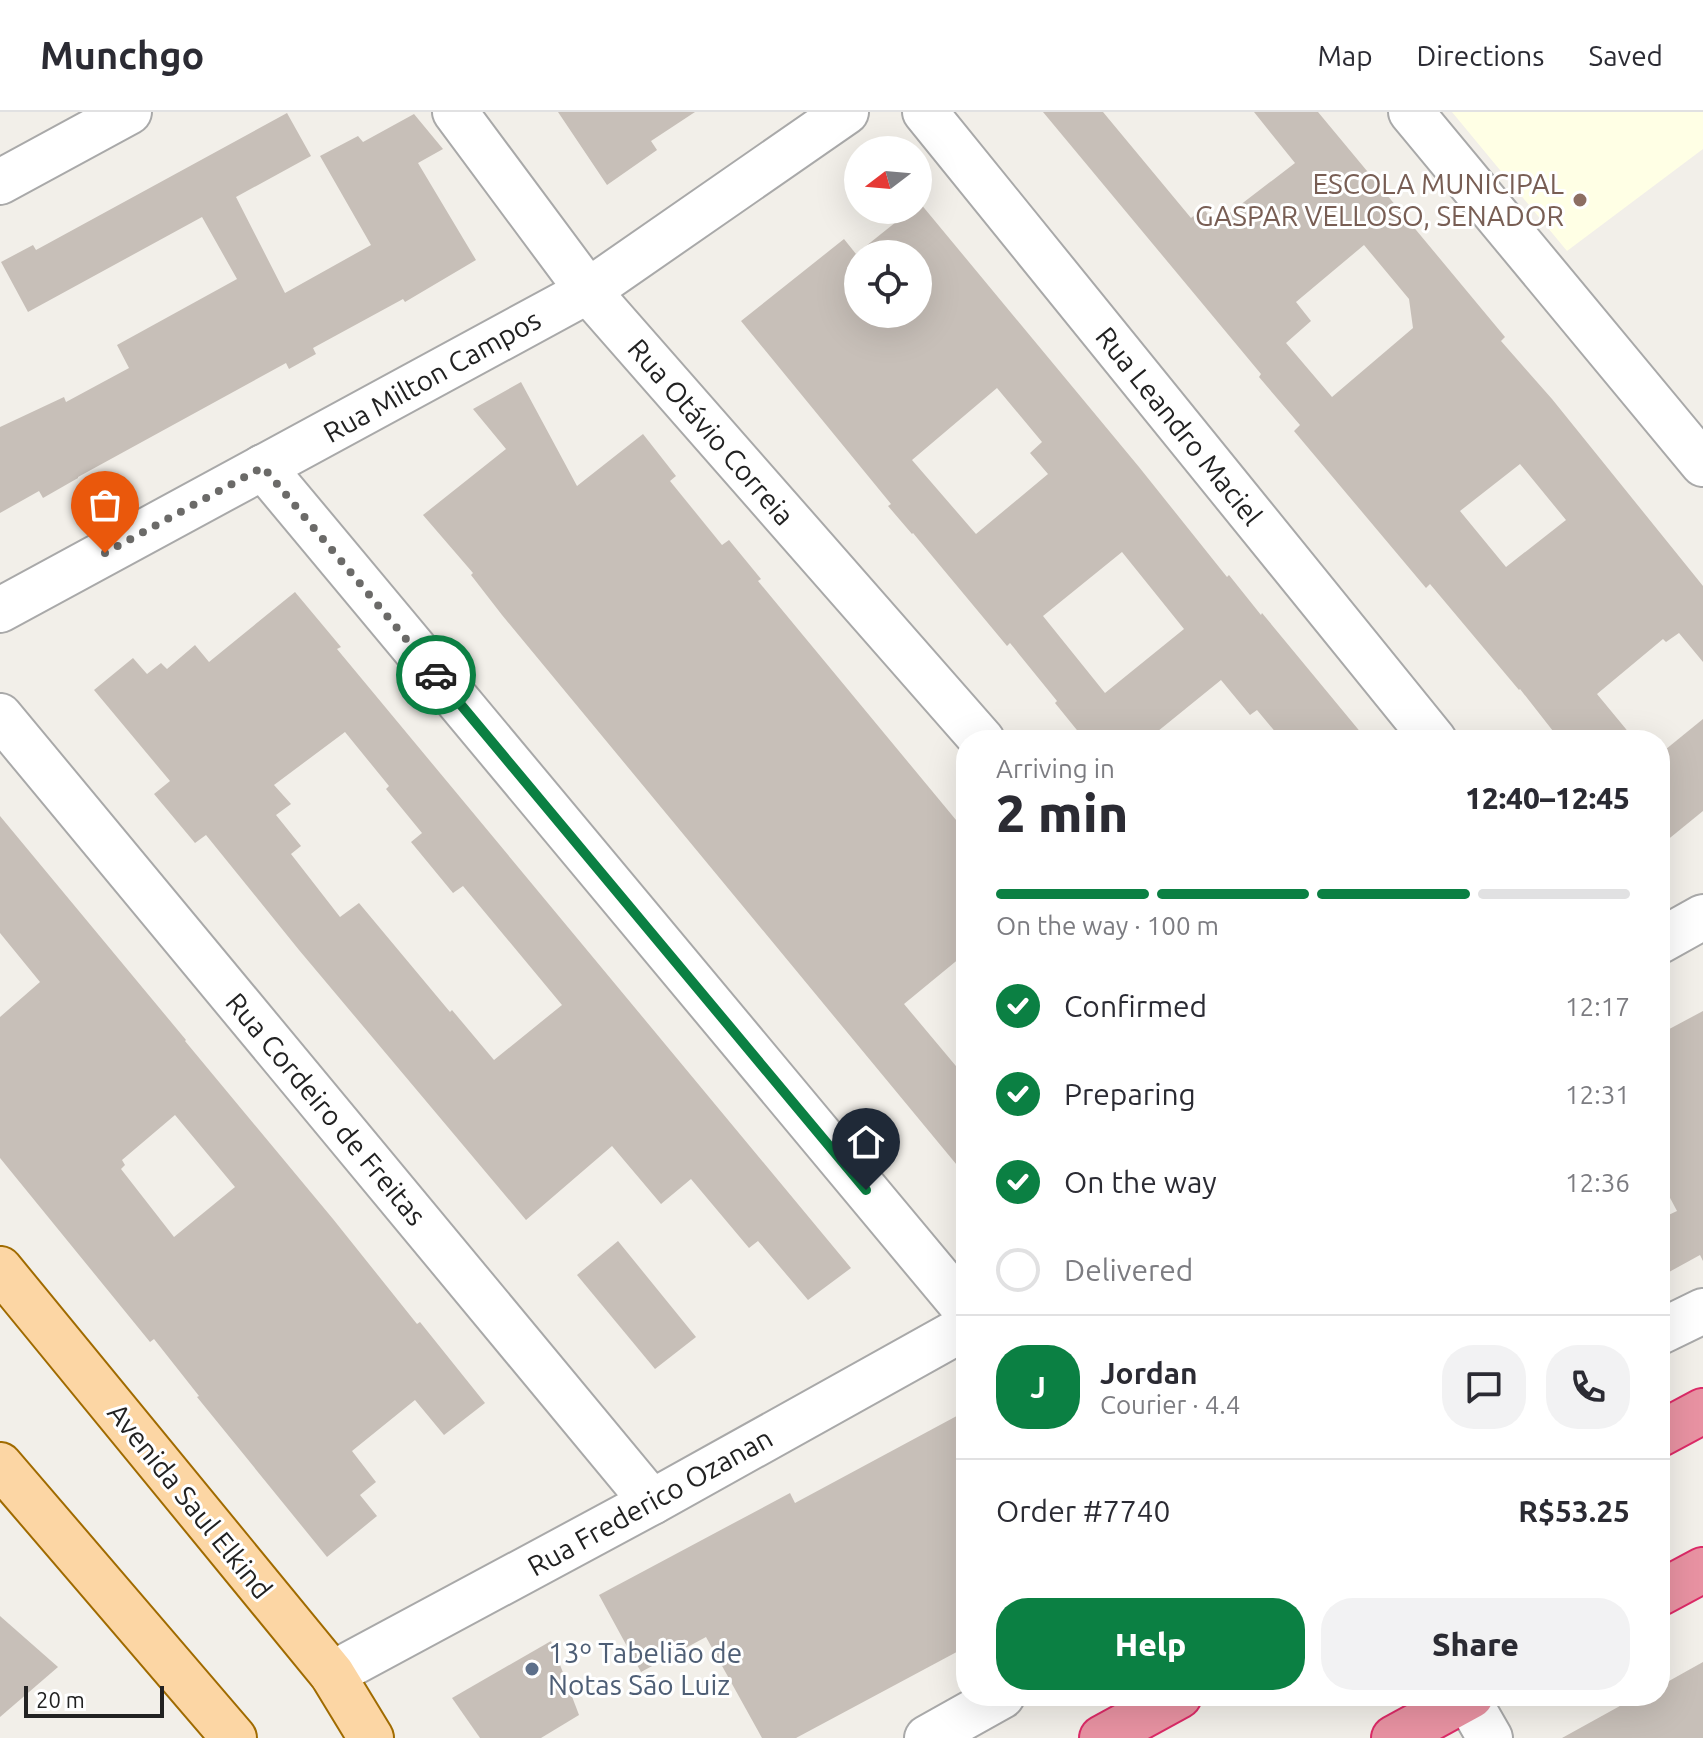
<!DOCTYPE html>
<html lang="en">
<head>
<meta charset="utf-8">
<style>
	body { margin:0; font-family:Ubuntu,sans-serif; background:#f2f2f3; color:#2b2b33; height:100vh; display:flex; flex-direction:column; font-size:30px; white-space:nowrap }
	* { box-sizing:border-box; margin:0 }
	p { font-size:26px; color:#7c7c81 }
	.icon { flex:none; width:44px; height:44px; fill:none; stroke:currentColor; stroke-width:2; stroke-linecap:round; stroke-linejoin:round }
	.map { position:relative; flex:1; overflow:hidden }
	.panel { position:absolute; left:956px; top:618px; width:714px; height:976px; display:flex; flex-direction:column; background:#fff; border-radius:32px; box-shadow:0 8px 32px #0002 }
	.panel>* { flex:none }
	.needle { width:52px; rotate:254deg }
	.tools { position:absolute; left:844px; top:24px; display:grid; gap:16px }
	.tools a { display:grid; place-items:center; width:88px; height:88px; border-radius:50%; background:#fff; box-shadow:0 8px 32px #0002; font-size:40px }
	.scale { position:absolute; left:24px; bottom:20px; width:140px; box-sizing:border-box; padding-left:8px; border:4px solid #222; border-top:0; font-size:22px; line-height:28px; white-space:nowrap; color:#222; -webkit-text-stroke:6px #fff; paint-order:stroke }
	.pin { position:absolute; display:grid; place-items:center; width:68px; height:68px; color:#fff; margin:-82px -34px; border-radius:50% 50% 50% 0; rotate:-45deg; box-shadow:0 0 8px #0007 }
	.pin .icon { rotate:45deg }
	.courier { position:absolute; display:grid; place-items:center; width:80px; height:80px; margin:-40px; border:6px solid #0b8043; border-radius:50%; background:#fff; color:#222; box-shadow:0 2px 10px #0007 }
	.headline em { font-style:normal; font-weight:800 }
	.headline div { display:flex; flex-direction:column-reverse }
	.headline { display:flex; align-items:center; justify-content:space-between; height:136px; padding:0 40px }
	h1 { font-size:52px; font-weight:800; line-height:60px }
	.bar { display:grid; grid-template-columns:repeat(4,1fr); gap:12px 8px; align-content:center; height:96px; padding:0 40px }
	.bar i { height:10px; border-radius:6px; background:#e1e1e2 }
	.bar .active { background:#0b8043 }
	.bar p { grid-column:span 4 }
	.line { display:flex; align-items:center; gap:20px; padding:0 40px; border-top:2px solid #e1e1e2 }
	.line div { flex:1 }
	.round { display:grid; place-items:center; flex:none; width:84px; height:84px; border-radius:32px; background:#f2f2f3 }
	ol { padding:0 40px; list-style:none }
	li { display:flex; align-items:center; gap:24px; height:88px }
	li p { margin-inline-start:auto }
	li .icon { padding:8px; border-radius:50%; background:#0b8043; color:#fff; stroke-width:4 }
	li:last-child { color:#7c7c81 }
	li i { width:44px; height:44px; border:4px solid #e1e1e2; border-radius:50% }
	.button { display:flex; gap:16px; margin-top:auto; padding:16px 40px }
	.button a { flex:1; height:92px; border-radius:32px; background:#0b8043; color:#fff; font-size:32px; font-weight:800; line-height:92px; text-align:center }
	.button a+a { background:#f2f2f3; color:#2b2b33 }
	header { display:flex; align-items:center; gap:48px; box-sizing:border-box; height:112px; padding:0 40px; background:#fff; border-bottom:2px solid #e1e1e2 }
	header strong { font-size:38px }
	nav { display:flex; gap:44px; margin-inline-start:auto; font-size:28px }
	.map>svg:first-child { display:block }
	.education { fill:#ffffe5 }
	.building { fill:#c7bfb8; fill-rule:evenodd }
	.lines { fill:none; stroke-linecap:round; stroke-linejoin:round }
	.minor-casing { stroke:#a9a9a9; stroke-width:48 }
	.major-casing { stroke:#a06b00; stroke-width:48 }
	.highway-casing { stroke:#dc2a67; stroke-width:48 }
	.minor { stroke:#fff; stroke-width:44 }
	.major { stroke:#fcd6a4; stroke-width:44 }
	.highway { stroke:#e892a2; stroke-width:44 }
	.done { stroke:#6b6a68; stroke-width:8; stroke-dasharray:0 14.4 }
	.route { stroke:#0b8043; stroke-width:10 }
	.education-dot { fill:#8d6e63; stroke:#fff; stroke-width:3 }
	.service-dot { fill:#5c6f8a; stroke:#fff; stroke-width:3 }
	.labels { text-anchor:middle; stroke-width:6; stroke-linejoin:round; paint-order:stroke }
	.education-label { font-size:28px; fill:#785e54; stroke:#fff; text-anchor:end }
	.street-label { font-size:28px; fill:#222; stroke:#fff }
	.service-label { font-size:28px; fill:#4e5e75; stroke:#fff; text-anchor:start }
</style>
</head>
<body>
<header>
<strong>Munchgo</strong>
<nav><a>Map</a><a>Directions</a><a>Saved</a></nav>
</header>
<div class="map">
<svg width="1703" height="1626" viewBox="0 0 1703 1626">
	<rect width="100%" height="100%" fill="#f2efe9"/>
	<path class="education" d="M1452 0H1703V37L1567 139Z"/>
	<g class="building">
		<path d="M558 0H695L651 29 657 38 607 73Z"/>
		<path d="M1043 0H1103L1191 106 1203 96 1210 105 1212 104 1218 110 1295 51 1254 0H1318L1505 225 1501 229 1552 287 1703 474V550L1679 521 1666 530 1663 527 1597 582 1635 628H1560L1520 577 1519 578 1430 472 1426 476 1294 319 1300 313 1259 265 1261 262ZM1364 133 1409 187 1413 216 1332 285 1286 231 1311 209 1296 190ZM1520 352 1566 408 1506 455 1460 399Z"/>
		<path d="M287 1 311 44 236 85 285 181 371 133 320 44 358 24 363 30 414 2 443 37 418 51 476 148 405 190 403 187 313 236 316 242 289 257 286 251 78 365V366L43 386 39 379 0 401V315L64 285 66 290 129 256 117 233 237 167 202 105 28 200 1 150 33 133 36 138Z"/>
		<path d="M920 91 1139 355 1227 465 1229 463 1261 503 1262 501 1367 628H1282L1257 598 1250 603 1221 568 1147 628H1085L1055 591 1057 589 1010 531 1007 534 913 421 912 422 888 394 891 392 741 209 844 127 856 142 911 98H918ZM858 142H918V202H858ZM997 276 1042 330 1030 341 1048 362 976 422 912 348ZM1122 440 1184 517 1105 581 1043 504Z"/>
		<path d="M521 270 577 374 643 322 676 364 670 369 722 433 729 428 761 467 758 469 966 720V841L904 892 966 966V1064L502 503 471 463 473 461 423 403 506 337 473 297Z"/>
		<path d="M295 480 341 535 337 537 851 1156 808 1188 758 1129 749 1136 691 1067 661 1092 612 1034 526 1108 299 838 206 723 195 731 154 682 170 669 94 578 133 546 147 562 161 551 167 557 195 533 209 550ZM345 620 389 674 386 677 422 721 411 730 453 781 463 774 562 893 494 948 452 898 450 900 359 791 340 805 291 742 301 734 276 703 291 692 274 673Z"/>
		<path d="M1703 607V699L1660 734V642Z"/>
		<path d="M0 704 186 928 185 929 333 1107 417 1212 420 1210 485 1291 444 1323 415 1288 352 1339 376 1370 360 1383 377 1404 327 1445 197 1285 199 1284 154 1227 150 1230 0 1046V905L40 870 0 821ZM175 1003 235 1075 174 1125 121 1057 125 1053 122 1048Z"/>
		<path d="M1703 899V1149L1700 1143 1660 1165V1107L1677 1099 1660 1067V922Z"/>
		<path d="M618 1129 696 1225 655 1257 577 1163Z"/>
		<path d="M966 1299V1535L796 1626H762L706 1525 641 1560 599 1483 790 1381 795 1391Z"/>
		<path d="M0 1504 58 1555 0 1605Z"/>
		<path d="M551 1529 579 1603 541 1626H480L452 1586Z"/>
		<path d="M1703 1550V1626H1562L1638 1584H1660V1574Z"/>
	</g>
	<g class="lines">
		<defs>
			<g id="minor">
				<path d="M455 0 588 179 982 628"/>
				<path d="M925 0 1434 628"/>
				<path d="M1411 0 1703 352"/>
				<path d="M0 70 129 0"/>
				<path d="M263 355 966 1198"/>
				<path d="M0 498 588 179 846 0"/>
				<path d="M0 604 652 1390"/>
				<path d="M1660 829 1703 805"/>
				<path d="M1660 1220 1703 1199"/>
				<path d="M332 1562 652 1390 966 1215"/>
				<path d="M1467 1586 1490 1626"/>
				<path d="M927 1626 1002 1584"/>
			</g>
			<g id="major">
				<path d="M0 1157 332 1562 371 1626"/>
				<path d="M0 1353 234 1626"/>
			</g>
			<g id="highway">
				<path d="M1660 1322 1703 1299"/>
				<path d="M1660 1481 1703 1458"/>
				<path d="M1102 1626 1179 1584"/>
				<path d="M1394 1626 1471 1584"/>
			</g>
		</defs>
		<use href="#minor" class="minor-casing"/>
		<use href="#major" class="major-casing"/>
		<use href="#highway" class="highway-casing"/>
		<use href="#minor" class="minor"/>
		<use href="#major" class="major"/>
		<use href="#highway" class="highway"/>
	</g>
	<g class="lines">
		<path class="done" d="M105 441 263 355 436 563"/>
		<path class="route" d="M436 563 866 1078"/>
	</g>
	<circle class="education-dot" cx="1580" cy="88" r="8"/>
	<circle class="service-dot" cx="532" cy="1557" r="8"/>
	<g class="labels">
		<g class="education-label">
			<text x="1564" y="82">ESCOLA MUNICIPAL<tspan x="1564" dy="32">GASPAR VELLOSO, SENADOR</tspan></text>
		</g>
		<g class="street-label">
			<text transform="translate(432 264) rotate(-29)" y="10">Rua Milton Campos</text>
			<text transform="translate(1179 314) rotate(51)" y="10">Rua Leandro Maciel</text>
			<text transform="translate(711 320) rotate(49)" y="10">Rua Otávio Correia</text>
			<text transform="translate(326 997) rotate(50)" y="10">Rua Cordeiro de Freitas</text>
			<text transform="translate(190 1389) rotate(51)" y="10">Avenida Saul Elkind</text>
			<text transform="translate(650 1390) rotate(-29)" y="10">Rua Frederico Ozanan</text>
		</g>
		<g class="service-label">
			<text x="548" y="1551">13º Tabelião de<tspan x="548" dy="32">Notas São Luiz</tspan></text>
		</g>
	</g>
</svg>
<div class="tools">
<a><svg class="needle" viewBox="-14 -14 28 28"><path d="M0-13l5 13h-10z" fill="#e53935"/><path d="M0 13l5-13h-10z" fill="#7c7c81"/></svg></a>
<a><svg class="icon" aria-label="locate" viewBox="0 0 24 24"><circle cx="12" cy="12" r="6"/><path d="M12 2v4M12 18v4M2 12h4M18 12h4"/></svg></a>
</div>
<div class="scale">20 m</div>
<div class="pin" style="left:105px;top:441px;background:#ea580c"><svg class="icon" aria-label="bag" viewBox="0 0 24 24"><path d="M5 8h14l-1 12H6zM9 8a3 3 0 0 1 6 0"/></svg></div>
<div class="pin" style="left:866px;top:1078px;background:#1f2937"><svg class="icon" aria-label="home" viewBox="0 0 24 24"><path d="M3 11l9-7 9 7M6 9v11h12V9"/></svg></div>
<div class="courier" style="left:436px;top:563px"><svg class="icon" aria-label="car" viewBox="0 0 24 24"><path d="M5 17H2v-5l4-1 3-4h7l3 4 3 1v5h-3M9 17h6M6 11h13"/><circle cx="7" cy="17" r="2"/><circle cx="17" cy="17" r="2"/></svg></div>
<section class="panel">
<div class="headline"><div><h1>2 min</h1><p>Arriving in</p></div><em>12:40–12:45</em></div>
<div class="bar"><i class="active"></i><i class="active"></i><i class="active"></i><i></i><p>On the way · 100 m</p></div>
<ol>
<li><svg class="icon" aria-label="check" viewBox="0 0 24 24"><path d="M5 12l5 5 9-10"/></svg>Confirmed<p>12:17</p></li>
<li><svg class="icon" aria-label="check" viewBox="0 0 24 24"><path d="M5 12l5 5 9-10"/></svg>Preparing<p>12:31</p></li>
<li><svg class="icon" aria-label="check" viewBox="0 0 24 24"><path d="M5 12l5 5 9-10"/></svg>On the way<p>12:36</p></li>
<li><i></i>Delivered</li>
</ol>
<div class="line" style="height:144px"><b class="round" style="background:#0b8043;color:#fff">J</b><div><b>Jordan</b><p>Courier · 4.4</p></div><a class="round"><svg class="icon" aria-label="chat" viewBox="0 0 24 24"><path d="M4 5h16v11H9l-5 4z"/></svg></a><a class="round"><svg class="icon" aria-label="phone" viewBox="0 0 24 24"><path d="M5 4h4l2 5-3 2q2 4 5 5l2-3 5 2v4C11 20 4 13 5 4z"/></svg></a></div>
<div class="line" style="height:104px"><div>Order #7740</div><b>R$53.25</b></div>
<div class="button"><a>Help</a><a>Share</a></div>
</section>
</div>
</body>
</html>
